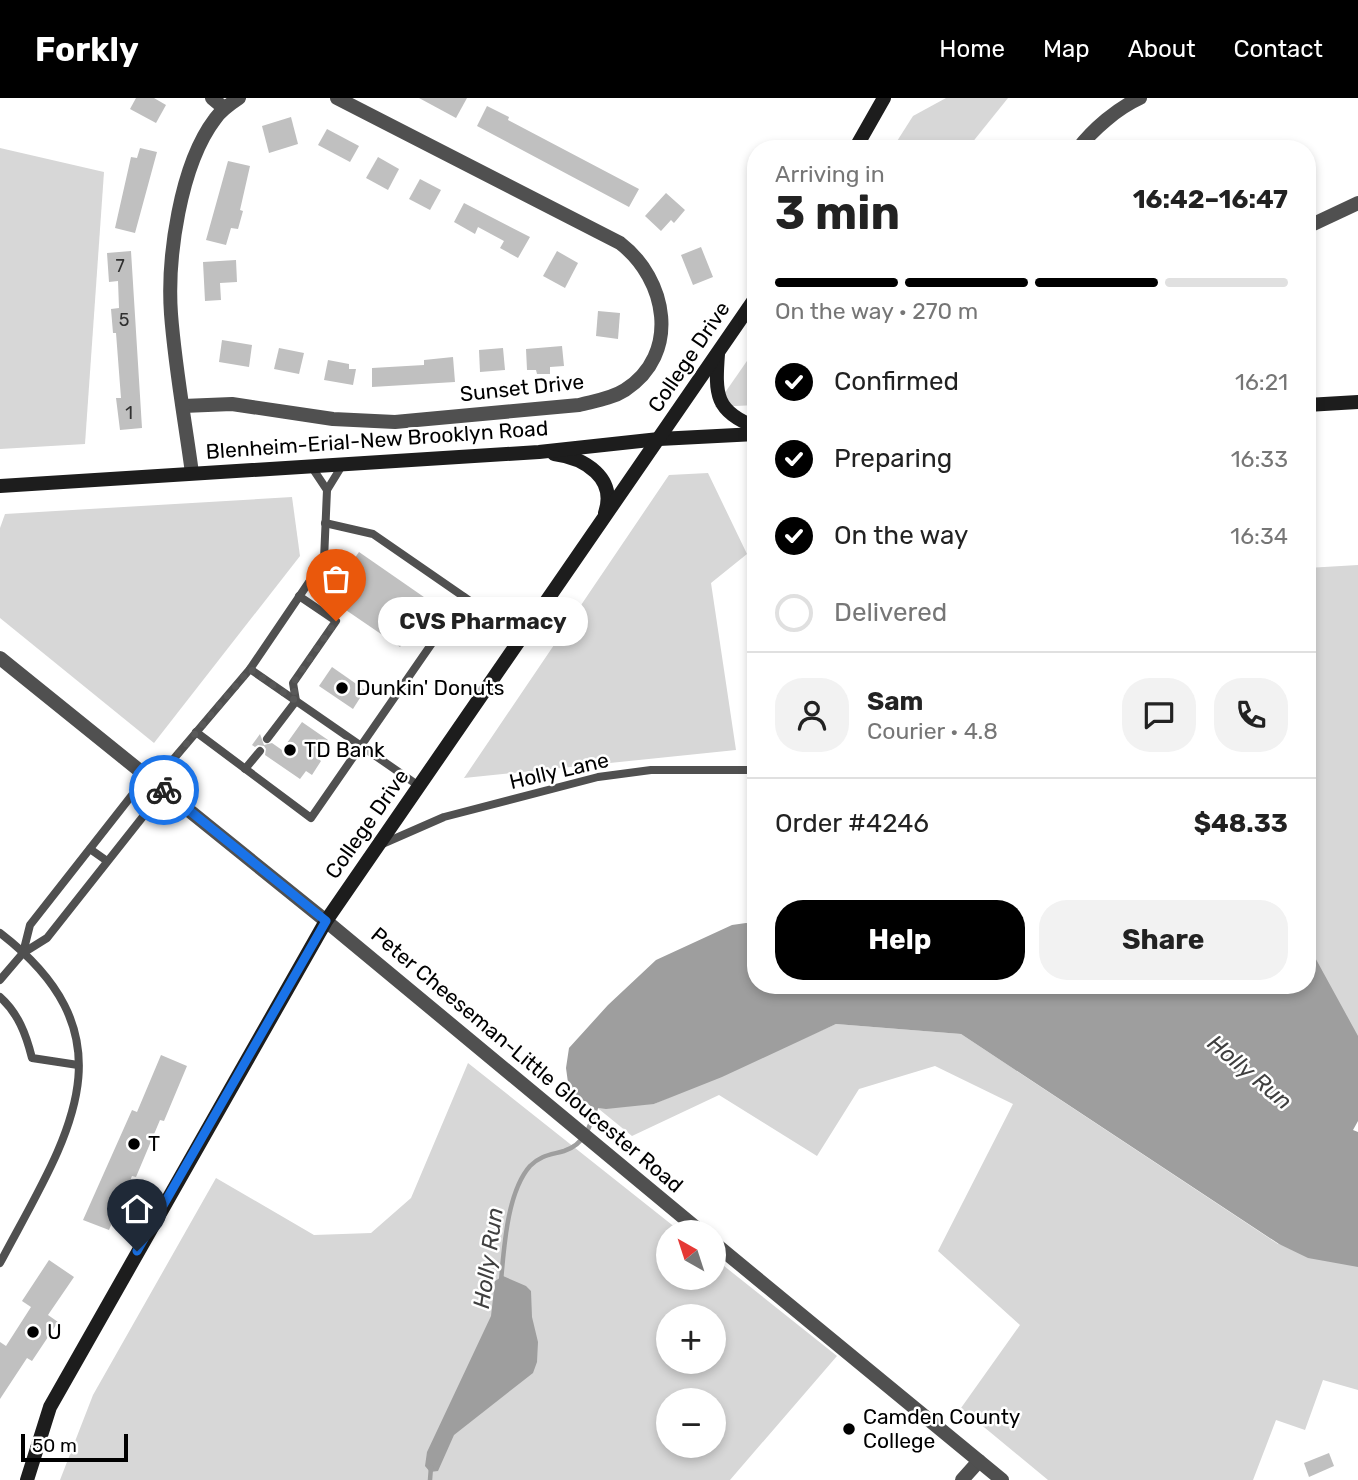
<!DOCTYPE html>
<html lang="en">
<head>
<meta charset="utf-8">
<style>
	body { margin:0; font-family:Rubik,sans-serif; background:#f2f2f2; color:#222; height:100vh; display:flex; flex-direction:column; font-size:26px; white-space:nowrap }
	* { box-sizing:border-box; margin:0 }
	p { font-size:23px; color:#767676 }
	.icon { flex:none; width:38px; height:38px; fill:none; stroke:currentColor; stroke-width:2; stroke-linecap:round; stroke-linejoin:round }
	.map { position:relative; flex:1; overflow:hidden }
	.details { position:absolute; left:747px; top:42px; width:569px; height:854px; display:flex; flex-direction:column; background:#fff; border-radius:28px; box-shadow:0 4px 10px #0003 }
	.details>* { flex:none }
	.needle { width:46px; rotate:321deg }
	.fabs { position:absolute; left:656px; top:1122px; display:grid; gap:14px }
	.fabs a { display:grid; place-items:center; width:70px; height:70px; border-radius:50%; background:#fff; box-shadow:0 4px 10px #0003; font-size:35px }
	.scale { position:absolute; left:21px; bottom:18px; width:107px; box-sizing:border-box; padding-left:7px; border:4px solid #000; border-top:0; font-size:19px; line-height:24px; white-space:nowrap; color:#000; -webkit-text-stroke:5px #fff; paint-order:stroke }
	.pin { position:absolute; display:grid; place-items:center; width:60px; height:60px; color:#fff; margin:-72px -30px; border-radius:50% 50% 50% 0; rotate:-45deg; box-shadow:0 0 7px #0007 }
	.pin .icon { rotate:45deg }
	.courier { position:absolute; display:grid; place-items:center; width:70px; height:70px; margin:-35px; border:5px solid #1a73e8; border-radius:50%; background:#fff; color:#222; box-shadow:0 2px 9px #0007 }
	.bubble { position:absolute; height:49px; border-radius:24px; background:#fff; box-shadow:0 4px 10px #0003; font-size:23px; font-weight:700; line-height:49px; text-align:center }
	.overview em { font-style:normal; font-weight:700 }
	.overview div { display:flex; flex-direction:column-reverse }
	.overview { display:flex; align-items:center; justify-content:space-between; height:119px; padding:0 28px }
	h1 { font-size:46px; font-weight:700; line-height:52px }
	.bar { display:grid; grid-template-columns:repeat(4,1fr); gap:10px 7px; align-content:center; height:84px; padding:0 28px }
	.bar i { height:9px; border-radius:5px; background:#e0e0e0 }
	.bar .on { background:#000 }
	.bar p { grid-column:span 4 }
	.line { display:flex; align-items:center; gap:18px; padding:0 28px; border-top:2px solid #e0e0e0 }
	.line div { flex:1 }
	.round { display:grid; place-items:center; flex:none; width:74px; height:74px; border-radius:28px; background:#f2f2f2 }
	ol { padding:0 28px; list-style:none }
	li { display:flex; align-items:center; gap:21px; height:77px }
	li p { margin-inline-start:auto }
	li .icon { padding:7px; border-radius:50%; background:#000; color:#fff; stroke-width:4 }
	li:last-child { color:#767676 }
	li i { width:38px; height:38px; border:4px solid #e0e0e0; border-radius:50% }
	.button { display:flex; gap:14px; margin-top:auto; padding:14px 28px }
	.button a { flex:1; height:80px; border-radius:28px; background:#000; color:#fff; font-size:28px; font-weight:700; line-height:80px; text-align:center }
	.button a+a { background:#f2f2f2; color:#222 }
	header { display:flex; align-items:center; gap:42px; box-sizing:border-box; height:98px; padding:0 35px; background:#000; color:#fff }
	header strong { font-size:33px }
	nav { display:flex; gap:38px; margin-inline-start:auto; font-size:24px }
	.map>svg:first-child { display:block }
	.green { fill:#d7d7d7; fill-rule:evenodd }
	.water { fill:#9e9e9e }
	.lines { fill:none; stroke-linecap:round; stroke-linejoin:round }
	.stream { stroke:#9e9e9e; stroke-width:4.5 }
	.building { fill:#c0c0c0 }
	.service { stroke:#505050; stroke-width:8 }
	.minor { stroke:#505050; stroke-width:14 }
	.tertiary { stroke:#505050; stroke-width:14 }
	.secondary { stroke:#1d1d1d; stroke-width:14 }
	.done { stroke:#595959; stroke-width:7; stroke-dasharray:0 12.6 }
	.route { stroke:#1a73e8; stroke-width:9 }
	.poi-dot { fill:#000; stroke:#fff; stroke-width:2.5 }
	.labels { text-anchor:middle; stroke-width:5; stroke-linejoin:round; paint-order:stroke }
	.number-label { font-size:18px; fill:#303030 }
	.street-label { font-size:21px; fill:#000; stroke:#fff }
	.poi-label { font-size:21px; fill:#000; stroke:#fff; text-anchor:start }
	.water-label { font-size:23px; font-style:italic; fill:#3f3f3f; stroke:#fff }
</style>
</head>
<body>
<header>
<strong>Forkly</strong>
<nav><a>Home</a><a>Map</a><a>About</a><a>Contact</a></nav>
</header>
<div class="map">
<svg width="1358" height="1382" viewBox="0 0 1358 1382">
	<rect width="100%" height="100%" fill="#fff"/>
	<g class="green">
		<path d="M946 0H1008L967 51H892L913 18Z"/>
		<path d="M0 50 104 74 85 346 0 351Z"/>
		<path d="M756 250V307L715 309Z"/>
		<path d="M708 375 747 456 711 485 736 652 464 680 669 377Z"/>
		<path d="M292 399 300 458 154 645 0 520V430L5 416Z"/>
		<path d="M1358 467V955L1307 860V470Z"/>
		<path d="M836 926 961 936 1278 1146 1358 1158V1292L1323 1282 1305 1332 1276 1322 1253 1382H1048L961 1310 1020 1227 938 1153 1013 1006 935 968 859 991 817 1058 719 997 632 1038 578 994 654 1006Z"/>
		<path d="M468 965 681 1134H668V1180H714V1160L837 1258 730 1382H60L93 1297 216 1080 314 1137 371 1135 411 1100ZM668 1218H714V1264H668ZM668 1302H714V1348H668Z"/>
	</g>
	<g class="water">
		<path d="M746 825 756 826V887H1307V848L1312 854 1358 938V1023L1353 1032 1358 1034V1169L1308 1160 1279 1146 961 936 836 926 722 979 654 1006 606 1011 592 1009 569 992 566 970 569 950 608 907 656 862 732 827Z"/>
		<path d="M503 1178 526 1188 531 1193 532 1219 538 1244 537 1264 533 1275 454 1337 438 1373 430 1374 425 1368 427 1354 491 1218 495 1183Z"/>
	</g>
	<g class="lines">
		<g class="stream">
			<path d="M501 1183C504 1150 507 1094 530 1068 541 1057 550 1057 564 1053 586 1046 591 1026 597 1006"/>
			<path d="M430 1382 431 1369"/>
		</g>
	</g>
	<g class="building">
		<path d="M136 0H154L166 7 156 25 130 11Z"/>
		<path d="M419 0H467L456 20Z"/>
		<path d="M487 8 509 19 508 22 639 91 629 109 477 28Z"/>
		<path d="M291 19 298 46 269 55 262 28Z"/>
		<path d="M327 31 359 48 350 64 318 47Z"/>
		<path d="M140 50 157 54 135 135 115 130 131 59 137 60Z"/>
		<path d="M378 59 399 71 388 92 366 80Z"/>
		<path d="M228 63 250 68 240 112 243 113 238 131 231 130 226 147 206 142Z"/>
		<path d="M420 81 441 92 430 112 409 101Z"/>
		<path d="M666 95 685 112 674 125 671 122 661 133 645 118Z"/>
		<path d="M464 105 530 139 518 160 500 150 504 143 478 129 475 136 454 124Z"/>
		<path d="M701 149 713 179 693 187 681 157Z"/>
		<path d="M131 153 142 330 120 332 116 300H121L116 235H113L111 211 119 210 118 183 109 184 107 155Z"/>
		<path d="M557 153 578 165 565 190 543 178Z"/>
		<path d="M236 162 237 184 220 185 221 202 205 203 203 164Z"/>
		<path d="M598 213 620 215 618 241 596 238Z"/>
		<path d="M222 242 252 247 249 269 219 264Z"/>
		<path d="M562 248 564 268 550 269V276H537L536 272H527L526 251Z"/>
		<path d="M279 250 304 255 299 276 274 271Z"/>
		<path d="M503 250 505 272 480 274 479 252Z"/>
		<path d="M453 259 455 284 372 289V270L424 267V262Z"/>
		<path d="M328 262 349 266V271H356L353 287 324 282Z"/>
		<path d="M359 454 434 506 415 533 412 531 400 549 340 508 335 514 326 508 331 501 327 499Z"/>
		<path d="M332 569 365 592 353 611 319 588Z"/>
		<path d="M302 624 328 642 316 659 321 663 312 677 306 673 300 681 265 657 266 651 264 648 258 647 255 649 252 647 260 636 264 647 272 645 282 652Z"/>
		<path d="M161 957 187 968 164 1023 160 1022 136 1079 132 1078 109 1132 83 1122 132 1012 137 1014Z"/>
		<path d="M49 1162 74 1179 48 1217 58 1224 32 1263 27 1260 0 1301V1244L6 1248 31 1209 22 1203Z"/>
		<path d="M1329 1355 1334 1368 1309 1379 1304 1365Z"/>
	</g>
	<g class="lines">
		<g class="service">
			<path d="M311 368 327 392 343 366"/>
			<path d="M325 425 373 436 522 539"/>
			<path d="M250 571 419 688"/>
			<path d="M196 634 311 720 464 499"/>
			<path d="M267 641 296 603 293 585 336 523 299 498"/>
			<path d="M245 671 260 653"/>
			<path d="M154 684 250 571 324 462 327 392"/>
			<path d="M380 747 444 719 598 679 651 672H756"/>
			<path d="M90 751 107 763"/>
			<path d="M0 835C139 942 65 1042 0 1165"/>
			<path d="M23 855 30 827 147 678"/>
			<path d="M0 882 23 855 47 840 164 692"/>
			<path d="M0 899C18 915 26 936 32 960L78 967"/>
		</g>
		<g class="minor">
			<path d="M212 0 224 10"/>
			<path d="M1078 51C1093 31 1118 10 1140 0"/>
			<path d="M1307 129 1358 105"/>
			<path d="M183 308 232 306 333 321 395 324 579 307C594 303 611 301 625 292 681 256 667 181 620 145L337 0"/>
			<path d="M192 375C185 323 175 269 171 216 167 160 180 67 215 21 221 12 230 6 239 0"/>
			<path d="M962 1382 979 1363"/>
		</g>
		<g class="tertiary">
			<path d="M0 560 326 823 701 1134"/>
			<path d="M714 1145 1002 1382"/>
		</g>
		<g class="secondary">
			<path d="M855 51 884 0"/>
			<path d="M718 256C715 296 715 314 756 329"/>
			<path d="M1307 307 1358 304"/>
			<path d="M554 356C585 360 617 380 605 415"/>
			<path d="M0 388 539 354 659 341 756 336"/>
			<path d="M27 1382 50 1309 326 823 756 199"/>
		</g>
	</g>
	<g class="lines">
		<path class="done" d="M164 692 154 684 250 571 296 603 293 585 336 523"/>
		<path class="route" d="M137 1153 326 823 164 692"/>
	</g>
	<g class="poi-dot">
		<circle cx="342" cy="590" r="7"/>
		<circle cx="290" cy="652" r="7"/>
		<circle cx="134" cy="1046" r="7"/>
		<circle cx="33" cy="1234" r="7"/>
		<circle cx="849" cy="1331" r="7"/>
	</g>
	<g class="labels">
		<g class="number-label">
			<text x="120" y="174">7</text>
			<text x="124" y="228">5</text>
			<text x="129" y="321">1</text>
		</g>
		<g class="street-label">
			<text transform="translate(689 259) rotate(-56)" y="7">College Drive</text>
			<text transform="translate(522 290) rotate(-6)" y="7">Sunset Drive</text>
			<text transform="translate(377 342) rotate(-4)" y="7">Blenheim-Erial-New Brooklyn Road</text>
			<text transform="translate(559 673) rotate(-13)" y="7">Holly Lane</text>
			<text transform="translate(367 726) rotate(-55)" y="7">College Drive</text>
			<text transform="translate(527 962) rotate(40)" y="7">Peter Cheeseman-Little Gloucester Road</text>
		</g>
		<g class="poi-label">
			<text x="356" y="597">Dunkin' Donuts</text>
			<text x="304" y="659">TD Bank</text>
			<text x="148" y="1053">T</text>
			<text x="47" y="1241">U</text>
			<text x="863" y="1326">Camden County<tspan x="863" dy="24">College</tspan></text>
		</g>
		<g class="water-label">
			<text transform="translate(1250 974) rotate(40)" y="8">Holly Run</text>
			<text transform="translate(488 1160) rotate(-82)" y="8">Holly Run</text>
		</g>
	</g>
</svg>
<div class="fabs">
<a><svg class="needle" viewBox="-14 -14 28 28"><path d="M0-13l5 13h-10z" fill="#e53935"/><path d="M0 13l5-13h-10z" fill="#767676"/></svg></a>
<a>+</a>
<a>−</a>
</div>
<div class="scale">50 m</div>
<div class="pin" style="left:336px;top:523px;background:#ea580c"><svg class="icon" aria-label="bag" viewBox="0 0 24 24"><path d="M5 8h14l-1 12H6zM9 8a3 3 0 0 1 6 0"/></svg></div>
<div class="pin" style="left:137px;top:1153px;background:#1f2937"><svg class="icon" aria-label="home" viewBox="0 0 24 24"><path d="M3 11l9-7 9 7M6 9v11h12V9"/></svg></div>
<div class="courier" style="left:164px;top:692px"><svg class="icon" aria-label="bike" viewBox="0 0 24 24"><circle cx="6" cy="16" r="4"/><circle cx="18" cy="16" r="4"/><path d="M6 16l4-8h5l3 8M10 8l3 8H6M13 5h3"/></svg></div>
<div class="bubble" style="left:378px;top:499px;width:210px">CVS Pharmacy</div>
<section class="details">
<div class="overview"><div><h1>3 min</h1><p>Arriving in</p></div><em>16:42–16:47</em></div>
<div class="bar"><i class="on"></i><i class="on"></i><i class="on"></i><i></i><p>On the way · 270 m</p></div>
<ol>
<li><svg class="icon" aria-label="check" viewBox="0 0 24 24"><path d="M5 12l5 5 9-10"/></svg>Confirmed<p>16:21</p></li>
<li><svg class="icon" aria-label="check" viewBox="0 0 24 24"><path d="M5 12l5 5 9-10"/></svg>Preparing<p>16:33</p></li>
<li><svg class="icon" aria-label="check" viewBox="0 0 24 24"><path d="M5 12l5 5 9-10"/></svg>On the way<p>16:34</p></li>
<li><i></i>Delivered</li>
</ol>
<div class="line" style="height:126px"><a class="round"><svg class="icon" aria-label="person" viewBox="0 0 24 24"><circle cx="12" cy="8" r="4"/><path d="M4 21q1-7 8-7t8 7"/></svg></a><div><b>Sam</b><p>Courier · 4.8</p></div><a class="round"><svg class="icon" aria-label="chat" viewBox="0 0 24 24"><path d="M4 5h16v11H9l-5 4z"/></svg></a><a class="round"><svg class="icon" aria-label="phone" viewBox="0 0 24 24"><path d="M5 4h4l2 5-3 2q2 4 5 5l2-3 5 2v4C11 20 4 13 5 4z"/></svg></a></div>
<div class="line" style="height:91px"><div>Order #4246</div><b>$48.33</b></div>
<div class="button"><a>Help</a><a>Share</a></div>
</section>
</div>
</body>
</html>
